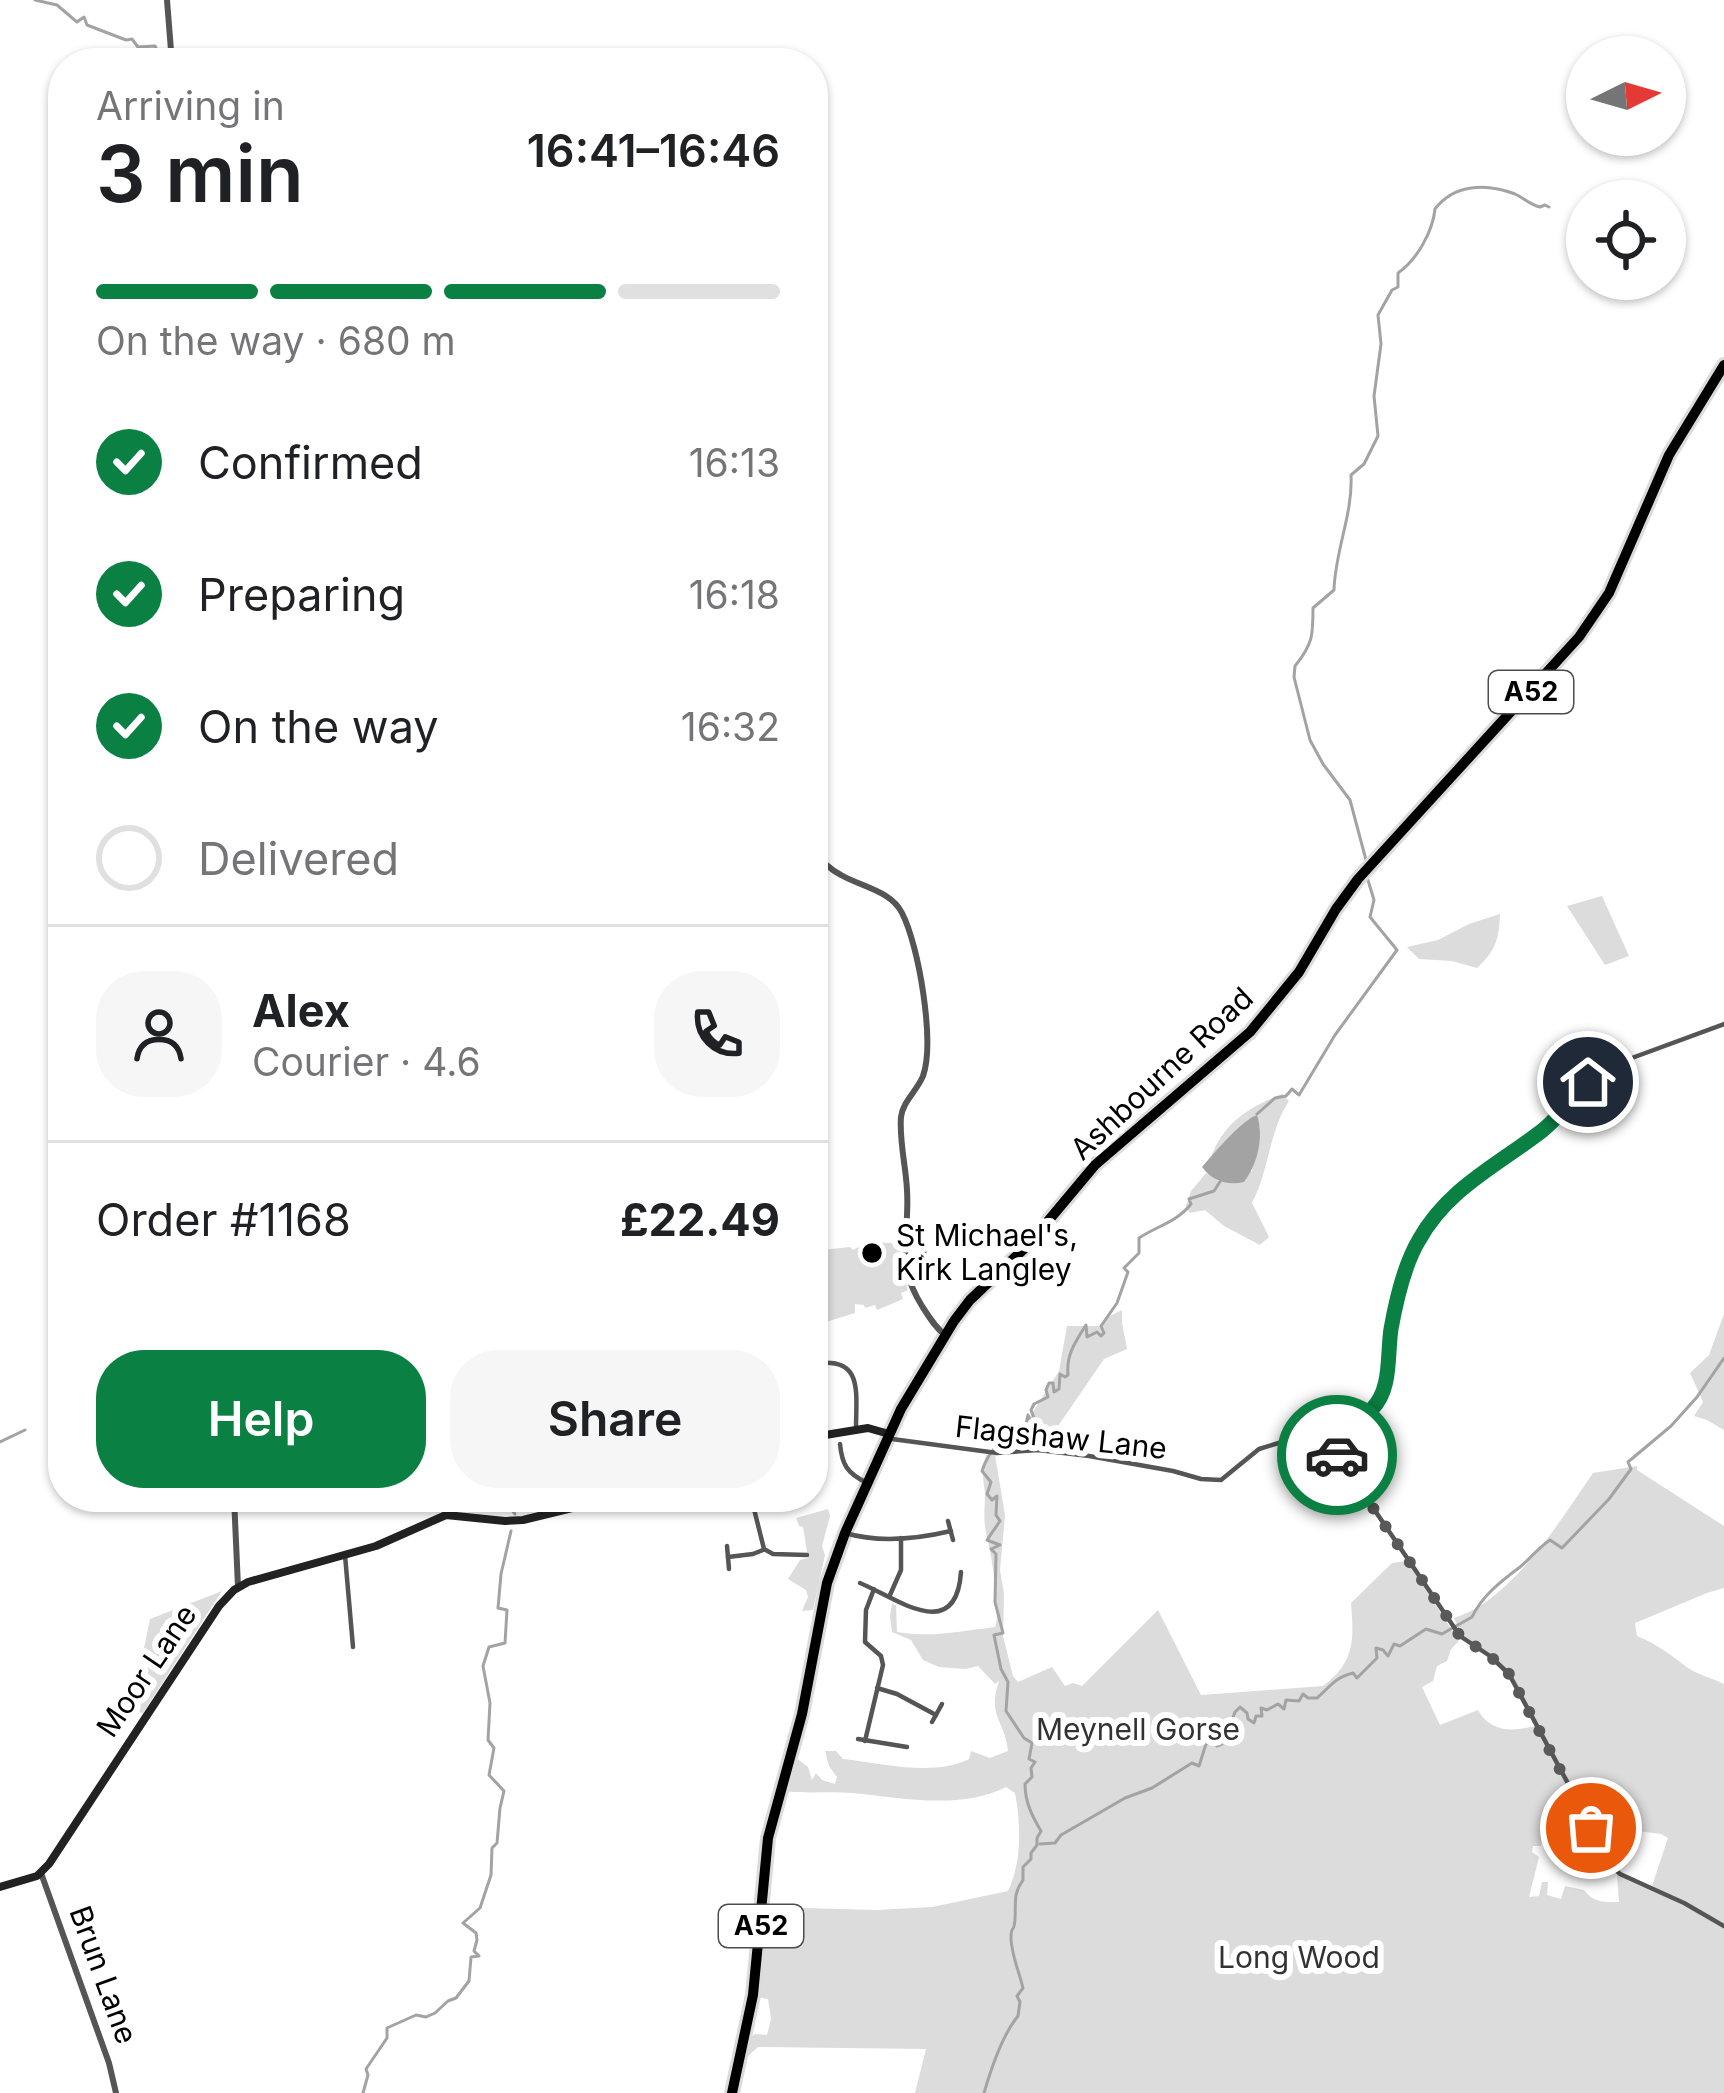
<!DOCTYPE html>
<html lang="en">
<head>
<meta charset="utf-8">
<style>
	body { margin:0; font-family:Inter,sans-serif; background:#f6f6f6; color:#202124; height:100vh; display:flex; flex-direction:column; font-size:45px; white-space:nowrap }
	* { box-sizing:border-box; margin:0 }
	p { font-size:39px; color:#757577 }
	.icon { flex:none; width:66px; height:66px; fill:none; stroke:currentColor; stroke-width:2; stroke-linecap:round; stroke-linejoin:round }
	.map { position:relative; flex:1; overflow:hidden }
	.panel { position:absolute; left:48px; top:48px; width:780px; height:1464px; display:flex; flex-direction:column; background:#fff; border-radius:48px; box-shadow:0 3px 9px #0004 }
	.panel>* { flex:none }
	.needle { width:78px; rotate:85deg }
	.fabs { position:absolute; left:1566px; top:36px; display:grid; gap:24px }
	.fabs a { display:grid; place-items:center; width:120px; height:120px; border-radius:50%; background:#fff; box-shadow:0 3px 9px #0004; font-size:60px }
	.pin { position:absolute; display:grid; place-items:center; width:102px; height:102px; color:#fff; margin:-51px; border:6px solid #fff; border-radius:50%; box-shadow:0 3px 12px #0007 }
	.courier { position:absolute; display:grid; place-items:center; width:120px; height:120px; margin:-60px; border:9px solid #0b8043; border-radius:50%; background:#fff; color:#222; box-shadow:0 3px 15px #0007 }
	.headline em { font-style:normal; font-weight:600 }
	.headline div { display:flex; flex-direction:column-reverse }
	.headline { display:flex; align-items:center; justify-content:space-between; height:204px; padding:0 48px }
	h1 { font-size:78px; font-weight:600; line-height:90px }
	.bar { display:grid; grid-template-columns:repeat(4,1fr); gap:18px 12px; align-content:center; height:144px; padding:0 48px }
	.bar i { height:15px; border-radius:9px; background:#e0e0e0 }
	.bar .active { background:#0b8043 }
	.bar p { grid-column:span 4 }
	.line { display:flex; align-items:center; gap:30px; padding:0 48px; border-top:3px solid #e0e0e0 }
	.line div { flex:1 }
	.round { display:grid; place-items:center; flex:none; width:126px; height:126px; border-radius:48px; background:#f6f6f6 }
	ol { padding:0 48px; list-style:none }
	li { display:flex; align-items:center; gap:36px; height:132px }
	li p { margin-inline-start:auto }
	li .icon { padding:12px; border-radius:50%; background:#0b8043; color:#fff; stroke-width:4 }
	li:last-child { color:#757577 }
	li i { width:66px; height:66px; border:6px solid #e0e0e0; border-radius:50% }
	.primary-button { display:flex; gap:24px; margin-top:auto; padding:24px 48px }
	.primary-button a { flex:1; height:138px; border-radius:48px; background:#0b8043; color:#fff; font-size:48px; font-weight:600; line-height:138px; text-align:center }
	.primary-button a+a { background:#f6f6f6; color:#202124 }
	.map>svg:first-child { display:block }
	.green { fill:#dcdcdc }
	.water { fill:#a3a3a3 }
	.lines { fill:none; stroke-linecap:round; stroke-linejoin:round }
	.stream { stroke:#a3a3a3; stroke-width:3 }
	.trunk-casing { stroke:#dbdbdb; stroke-width:16 }
	.minor { stroke:#555; stroke-width:4.5 }
	.tertiary { stroke:#555; stroke-width:6 }
	.secondary { stroke:#222; stroke-width:8 }
	.trunk { stroke:#000; stroke-width:10 }
	.done { stroke:#595959; stroke-width:12; stroke-dasharray:0 21.6 }
	.route { stroke:#0b8043; stroke-width:15 }
	.poi-dot { fill:#000; stroke:#fff; stroke-width:4.5 }
	.labels { text-anchor:middle; stroke-width:12; stroke-linejoin:round; paint-order:stroke }
	.shield { fill:#fff; stroke:#4c4c4c; stroke-width:3 }
	.shield-label { font-size:27px; font-weight:bold; fill:#000 }
	.street-label { font-size:30px; fill:#000; stroke:#fff }
	.poi-label { font-size:30px; fill:#000; stroke:#fff; text-anchor:start }
	.park-label { font-size:30px; fill:#333; stroke:#fff }
</style>
</head>
<body>
<div class="map">
<svg width="1724" height="2093" viewBox="0 0 1724 2093">
	<rect width="100%" height="100%" fill="#fff"/>
	<g class="green">
		<path d="M1602 896 1629 956 1605 965 1567 906Z"/>
		<path d="M1500 914C1499 938 1496 951 1477 968L1452 961 1419 959 1407 947 1438 940 1469 924Z"/>
		<path d="M1282 1094 1289 1101C1269 1131 1269 1171 1252 1203L1269 1237 1260 1245 1224 1226 1205 1210 1190 1213 1186 1206 1191 1191 1206 1173 1220 1182 1252 1171 1260 1126 1239 1129 1211 1157C1224 1122 1249 1107 1282 1094Z"/>
		<path d="M893 1238H901V1268L908 1290 901 1293 903 1299 877 1310 875 1305 865 1308 864 1305 855 1304V1313L813 1326V1251L850 1247 853 1250 868 1242 893 1243Z"/>
		<path d="M1122 1310V1323L1127 1349 1104 1359 1043 1448 998 1449 1029 1418 1059 1371 1067 1326H1101L1108 1317Z"/>
		<path d="M1724 1314V1430L1707 1420 1694 1416 1703 1402 1690 1373 1709 1355Z"/>
		<path d="M986 1455H995L1005 1515 1000 1570 1004 1594 1003 1636 1013 1676 1018 1682 1052 1667 1065 1686 1073 1683 1082 1686 1158 1610 1201 1695 1323 1686C1355 1662 1354 1640 1351 1603L1392 1563 1407 1561 1459 1641 1451 1649 1447 1661 1437 1666 1433 1681 1422 1687 1440 1725 1478 1710C1490 1732 1512 1732 1535 1726L1586 1822 1548 1830 1547 1819 1542 1818 1541 1846H1533L1532 1852 1539 1857 1529 1897 1539 1896 1542 1882H1548L1547 1895 1561 1899 1565 1886 1584 1890C1594 1903 1603 1902 1619 1902L1617 1875 1666 1896 1724 1928V2093H915L926 2049 758 2047 748 2056 749 2038 755 2034 767 2035 771 2019 768 1999 757 1997 767 1907 876 1910 932 1907 1008 1891C1022 1862 1021 1824 1015 1793L1006 1787C962 1810 900 1798 853 1793 830 1791 807 1794 785 1791L795 1757 808 1767 812 1780 816 1773 822 1780 835 1784 837 1777 829 1766 825 1751H836L843 1759C881 1763 934 1777 969 1759L971 1751 990 1758 1008 1751C1005 1719 987 1718 999 1681L995 1684 978 1666 965 1669 939 1667 923 1660 911 1640 892 1632 890 1616 892 1604 896 1605 897 1632C930 1638 962 1631 995 1627 999 1616 995 1611 995 1599 995 1575 991 1554 986 1532 983 1520 985 1505 985 1493 983 1478 981 1469 986 1455Z"/>
		<path d="M1637 1466V1470L1724 1526V1588L1707 1593 1635 1623 1637 1636C1657 1644 1671 1655 1688 1668 1698 1675 1713 1678 1724 1684V1923L1652 1886 1668 1838 1661 1834 1630 1830 1631 1797 1613 1796 1579 1801 1509 1671 1462 1636 1454 1618C1512 1600 1560 1521 1593 1473Z"/>
		<path d="M828 1509 830 1516 822 1546 825 1555 813 1610 802 1611 808 1597 806 1590 788 1579 800 1560 808 1558 803 1527 799 1526 796 1518Z"/>
		<path d="M222 1591 143 1713 131 1711 150 1619Z"/>
	</g>
	<path class="water" d="M1257 1115C1264 1136 1258 1164 1244 1182 1228 1186 1212 1181 1202 1167 1214 1153 1242 1120 1257 1115Z"/>
	<g class="lines">
		<g class="stream">
			<path d="M35 0 57 5 77 22 84 17 87 25 126 40 132 39 138 47 155 46 157 50 178 52 179 63"/>
			<path d="M1366 860 1350 800 1323 764 1310 740 1294 677 1295 666C1313 644 1313 635 1313 608L1334 590C1335 551 1353 514 1351 475L1364 464 1378 436 1374 396 1381 344 1378 315 1392 290 1398 287V273C1418 259 1433 230 1435 209 1454 184 1486 183 1515 194 1524 198 1529 204 1540 207L1545 205 1549 207"/>
			<path d="M1257 1114 1275 1098 1286 1096 1292 1089 1299 1095 1335 1035 1397 950 1370 917 1374 900 1367 877"/>
			<path d="M0 1442 25 1430"/>
			<path d="M515 1514 512 1510 517 1497"/>
			<path d="M1040 1844 1055 1843 1061 1835 1125 1798 1152 1788 1192 1763 1199 1766 1206 1744 1213 1741 1217 1746 1222 1744 1220 1738 1228 1735 1226 1731H1218L1219 1724 1227 1726 1231 1723 1235 1712 1240 1707 1247 1713 1248 1719 1254 1723 1256 1716H1262L1261 1708 1267 1710 1278 1704 1284 1709 1286 1700 1299 1701 1303 1694 1308 1698H1317C1331 1686 1334 1678 1353 1673L1357 1678 1377 1658 1376 1648 1383 1650 1388 1656 1394 1644 1400 1646 1426 1629 1442 1634 1472 1617C1482 1596 1500 1582 1520 1567 1530 1559 1538 1548 1550 1540L1562 1548 1609 1499 1631 1469 1628 1462 1671 1426 1697 1397 1724 1358"/>
			<path d="M363 2093 368 2075 366 2069 387 2038V2028L416 2015 426 2017 435 2013 448 2001 456 1998 469 1981 471 1957 479 1956 474 1951 477 1940 476 1933 463 1923 480 1908 491 1875 492 1848 497 1843 500 1808 504 1791 489 1775 494 1748 488 1740 490 1703 483 1666 489 1647 505 1643 507 1610 498 1608 501 1574 511 1531"/>
			<path d="M984 2093C991 2069 1003 2034 1018 2016L1020 2002 1017 1996 1023 1988C1019 1971 1012 1957 1011 1939 1011 1922 1014 1936 1015 1919 1016 1902 1013 1894 1023 1880V1867L1031 1859V1853L1037 1845V1838L1041 1831C1032 1816 1025 1802 1025 1784L1032 1777 1031 1768 1035 1762 1029 1759 1032 1743 1024 1738 1006 1711 1008 1682 1001 1669 994 1635 1003 1633 995 1602 996 1554 991 1549 1000 1545 987 1540 1000 1521 996 1515 997 1496 992 1500 987 1494 991 1482 982 1471C989 1448 1007 1435 1026 1424L1028 1415 1031 1422 1034 1418 1031 1410 1034 1404 1048 1397 1046 1390 1049 1383H1053L1054 1392 1059 1389 1060 1374 1065 1377 1068 1375C1066 1354 1076 1341 1086 1325L1087 1337 1097 1332 1101 1336 1104 1333 1101 1326 1117 1303 1128 1272 1124 1268 1139 1253V1238C1157 1226 1177 1222 1191 1204L1189 1199 1214 1191 1221 1180"/>
		</g>
		<defs>
			<path id="trunk" d="M732 2093 753 1995 768 1838 802 1714 827 1583 845 1533 901 1409 954 1321 970 1300 1028 1245 1095 1165 1250 1032 1299 972 1336 909 1358 879 1579 637 1609 593 1669 455 1724 365"/>
		</defs>
		<use href="#trunk" class="trunk-casing"/>
		<g class="minor">
			<path d="M904 1264 922 1259 926 1246"/>
			<path d="M813 1364C864 1355 856 1392 856 1429"/>
			<path d="M1321 1431 1460 1636 1490 1656 1509 1674 1613 1867 1620 1874 1684 1903 1724 1926"/>
			<path d="M892 1439 997 1453 1038 1450 1089 1456 1173 1471 1201 1479 1221 1480 1259 1449 1357 1419 1377 1403 1386 1377 1392 1322 1411 1258 1418 1240 1433 1220 1460 1188 1548 1126 1588 1082 1607 1070 1621 1062 1724 1024"/>
			<path d="M840 1444C842 1465 847 1473 867 1483"/>
			<path d="M751 1497 764 1549 773 1554 807 1555"/>
			<path d="M948 1521 953 1540"/>
			<path d="M845 1533C879 1543 917 1539 951 1531"/>
			<path d="M727 1546 729 1569"/>
			<path d="M345 1555 353 1647"/>
			<path d="M728 1557 753 1554 763 1550"/>
			<path d="M860 1583C896 1598 956 1645 961 1572"/>
			<path d="M890 1595 901 1570V1538"/>
			<path d="M877 1688 897 1694 936 1715"/>
			<path d="M932 1722 942 1704"/>
			<path d="M858 1739 907 1747"/>
			<path d="M865 1741 883 1665 881 1656 865 1642 866 1610 874 1589"/>
		</g>
		<g class="tertiary">
			<path d="M167 0 172 63"/>
			<path d="M813 851C822 861 829 869 841 875 862 887 891 891 902 913 919 946 935 1042 923 1076 917 1091 903 1101 901 1117 899 1140 906 1167 907 1190 910 1239 894 1261 922 1306 929 1317 935 1327 945 1335"/>
			<path d="M234 1497 238 1587"/>
			<path d="M41 1873 109 2063 116 2093"/>
		</g>
		<g class="secondary">
			<path d="M813 1437 868 1428 889 1434"/>
			<path d="M0 1887 37 1876 49 1864 219 1606 234 1590 248 1582 376 1546 446 1515 505 1521 523 1520 617 1497"/>
		</g>
		<use href="#trunk" class="trunk"/>
	</g>
	<g class="lines">
		<path class="done" d="M1337 1455 1460 1636 1490 1656 1509 1674 1591 1828"/>
		<path class="route" d="M1337 1455 1321 1431C1339 1426 1358 1422 1372 1409 1392 1389 1387 1355 1391 1329 1396 1301 1404 1265 1419 1240 1448 1188 1498 1165 1543 1130 1560 1116 1573 1098 1588 1082"/>
	</g>
	<circle class="poi-dot" cx="872" cy="1253" r="12"/>
	<g class="labels">
		<g class="shield">
			<rect x="1489" y="671" width="84" height="42" rx="9"/>
			<rect x="719" y="1905" width="84" height="42" rx="9"/>
		</g>
		<g class="shield-label">
			<text x="1531" y="701">A52</text>
			<text x="761" y="1935">A52</text>
		</g>
		<g class="street-label">
			<text transform="translate(1162 1074) rotate(-43)" y="10">Ashbourne Road</text>
			<text transform="translate(1061 1438) rotate(6)" y="10">Flagshaw Lane</text>
			<text transform="translate(147 1671) rotate(-56)" y="10">Moor Lane</text>
			<text transform="translate(103 1975) rotate(70)" y="10">Brun Lane</text>
		</g>
		<g class="poi-label">
			<text x="896" y="1246">St Michael's,<tspan x="896" dy="34">Kirk Langley</tspan></text>
		</g>
		<g class="park-label">
			<text x="1138" y="1740">Meynell Gorse</text>
			<text x="1299" y="1968">Long Wood</text>
		</g>
	</g>
</svg>
<div class="fabs">
<a><svg class="needle" viewBox="-14 -14 28 28"><path d="M0-13l5 13h-10z" fill="#e53935"/><path d="M0 13l5-13h-10z" fill="#757577"/></svg></a>
<a><svg class="icon" aria-label="locate" viewBox="0 0 24 24"><circle cx="12" cy="12" r="6"/><path d="M12 2v4M12 18v4M2 12h4M18 12h4"/></svg></a>
</div>
<div class="pin" style="left:1591px;top:1828px;background:#ea580c"><svg class="icon" aria-label="bag" viewBox="0 0 24 24"><path d="M5 8h14l-1 12H6zM9 8a3 3 0 0 1 6 0"/></svg></div>
<div class="pin" style="left:1588px;top:1082px;background:#1f2937"><svg class="icon" aria-label="home" viewBox="0 0 24 24"><path d="M3 11l9-7 9 7M6 9v11h12V9"/></svg></div>
<div class="courier" style="left:1337px;top:1455px"><svg class="icon" aria-label="car" viewBox="0 0 24 24"><path d="M5 17H2v-5l4-1 3-4h7l3 4 3 1v5h-3M9 17h6M6 11h13"/><circle cx="7" cy="17" r="2"/><circle cx="17" cy="17" r="2"/></svg></div>
<section class="panel">
<div class="headline"><div><h1>3 min</h1><p>Arriving in</p></div><em>16:41–16:46</em></div>
<div class="bar"><i class="active"></i><i class="active"></i><i class="active"></i><i></i><p>On the way · 680 m</p></div>
<ol>
<li><svg class="icon" aria-label="check" viewBox="0 0 24 24"><path d="M5 12l5 5 9-10"/></svg>Confirmed<p>16:13</p></li>
<li><svg class="icon" aria-label="check" viewBox="0 0 24 24"><path d="M5 12l5 5 9-10"/></svg>Preparing<p>16:18</p></li>
<li><svg class="icon" aria-label="check" viewBox="0 0 24 24"><path d="M5 12l5 5 9-10"/></svg>On the way<p>16:32</p></li>
<li><i></i>Delivered</li>
</ol>
<div class="line" style="height:216px"><a class="round"><svg class="icon" aria-label="person" viewBox="0 0 24 24"><circle cx="12" cy="8" r="4"/><path d="M4 21q1-7 8-7t8 7"/></svg></a><div><b>Alex</b><p>Courier · 4.6</p></div><a class="round"><svg class="icon" aria-label="phone" viewBox="0 0 24 24"><path d="M5 4h4l2 5-3 2q2 4 5 5l2-3 5 2v4C11 20 4 13 5 4z"/></svg></a></div>
<div class="line" style="height:156px"><div>Order #1168</div><b>£22.49</b></div>
<div class="primary-button"><a>Help</a><a>Share</a></div>
</section>
</div>
</body>
</html>
